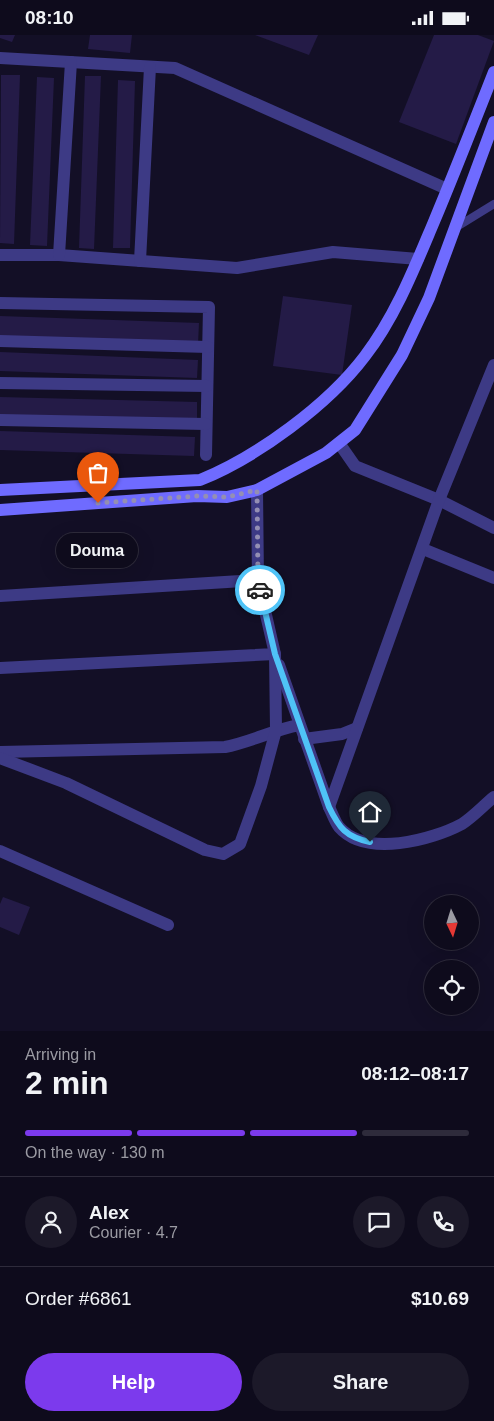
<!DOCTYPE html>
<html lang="en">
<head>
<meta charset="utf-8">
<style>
	body { margin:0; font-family:Helvetica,sans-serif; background:#1c1929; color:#f1f3f6; height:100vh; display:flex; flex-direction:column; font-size:19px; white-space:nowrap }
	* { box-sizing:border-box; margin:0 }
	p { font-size:16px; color:#9b9ba3 }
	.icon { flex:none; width:28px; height:28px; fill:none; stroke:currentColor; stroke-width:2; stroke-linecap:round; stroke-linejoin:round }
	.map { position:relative; height:996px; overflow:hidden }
	.details { display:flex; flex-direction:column; background:#0e0b1c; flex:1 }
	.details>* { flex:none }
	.needle { width:32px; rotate:176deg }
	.tools { position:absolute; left:424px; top:860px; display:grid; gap:10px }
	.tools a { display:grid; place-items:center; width:55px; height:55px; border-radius:50%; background:#0e0b1c; box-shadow:0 5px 20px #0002,0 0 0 1px #2e2b3b; font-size:25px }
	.pin { position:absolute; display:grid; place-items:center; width:42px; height:42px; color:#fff; margin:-51px -21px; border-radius:50% 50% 50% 0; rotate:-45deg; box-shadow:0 0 5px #0007 }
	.pin .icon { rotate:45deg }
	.courier { position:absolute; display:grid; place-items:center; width:50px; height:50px; margin:-25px; border:4px solid #4fc3f7; border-radius:50%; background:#fff; color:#222; box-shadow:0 1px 6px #0007 }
	.bubble { position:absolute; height:35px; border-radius:18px; background:#0e0b1c; box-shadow:0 5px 20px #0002,0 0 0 1px #2e2b3b; font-size:16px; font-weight:700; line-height:35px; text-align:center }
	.summary em { font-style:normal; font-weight:700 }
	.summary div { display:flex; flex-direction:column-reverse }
	.summary { display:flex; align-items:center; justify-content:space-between; height:85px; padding:0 25px }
	h1 { font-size:32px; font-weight:700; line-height:38px }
	.bar { display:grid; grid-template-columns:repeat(4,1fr); gap:8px 5px; align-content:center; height:60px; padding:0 25px }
	.bar i { height:6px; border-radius:4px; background:#2e2b3b }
	.bar .active { background:#7c3aed }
	.bar p { grid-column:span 4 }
	.line { display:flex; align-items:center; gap:12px; padding:0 25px; border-top:1px solid #2e2b3b }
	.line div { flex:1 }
	.round { display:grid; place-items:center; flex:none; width:52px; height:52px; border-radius:26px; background:#1c1929 }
	.primary-button { display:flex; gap:10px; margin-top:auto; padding:10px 25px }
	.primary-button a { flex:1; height:58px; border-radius:30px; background:#7c3aed; color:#fff; font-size:20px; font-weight:700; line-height:58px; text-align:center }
	.primary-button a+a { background:#1c1929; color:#f1f3f6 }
	.status { display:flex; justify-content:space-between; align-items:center; height:35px; padding:0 25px; background:#0e0b1c; direction:ltr }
	.status svg { height:14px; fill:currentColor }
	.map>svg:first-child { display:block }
	.building { fill:#241b47 }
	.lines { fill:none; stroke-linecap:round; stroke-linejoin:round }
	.lane { stroke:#3d3a85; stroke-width:8 }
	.street { stroke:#3d3a85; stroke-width:12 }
	.secondary { stroke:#6f6bff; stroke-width:12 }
	.done { stroke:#948fb3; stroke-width:5; stroke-dasharray:0 9 }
	.route { stroke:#4fc3f7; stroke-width:6 }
</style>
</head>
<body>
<div class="status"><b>08:10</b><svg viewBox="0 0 49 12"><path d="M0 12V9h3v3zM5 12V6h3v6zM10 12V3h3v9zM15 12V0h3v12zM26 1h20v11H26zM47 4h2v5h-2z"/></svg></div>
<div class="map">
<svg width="494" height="996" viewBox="0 0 494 996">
	<rect width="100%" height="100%" fill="#130f26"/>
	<g class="building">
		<path d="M0 0H15L12 7 0 3Z"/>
		<path d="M90 0H132L130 18 88 14Z"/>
		<path d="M255 0H318L309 20Z"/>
		<path d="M434 0H478L494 6 456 109 399 87Z"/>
		<path d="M1 40H20L14 209 0 208Z"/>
		<path d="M85 41H101L94 214 79 213Z"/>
		<path d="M37 42 54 43 47 211 30 210Z"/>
		<path d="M118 45 135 46 130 213H113Z"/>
		<path d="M283 261 352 270 342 340 273 331Z"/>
		<path d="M0 281 199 288 198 309 0 303Z"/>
		<path d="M0 317 198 325 197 343 0 336Z"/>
		<path d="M0 362 197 367V386L0 381Z"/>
		<path d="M0 396 195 402 194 421 0 415Z"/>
		<path d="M3 862 30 872 19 900 0 892V869Z"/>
	</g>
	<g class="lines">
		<path class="lane" d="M455 193 494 169"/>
		<g class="street">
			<path d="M0 23 175 33 447 154"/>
			<path d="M0 220H59L237 233 333 217 418 224"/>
			<path d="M59 220 71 27"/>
			<path d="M140 226 150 32"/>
			<path d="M0 268 209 272 206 420"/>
			<path d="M0 306 208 312"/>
			<path d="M0 348 207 351"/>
			<path d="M0 385 206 389"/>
			<path d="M339 408 355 431 439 465 494 493"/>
			<path d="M423 514 494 543"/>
			<path d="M0 561 258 545"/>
			<path d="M279 630 329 772C332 778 335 787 339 792 366 823 432 805 462 789 473 782 484 770 494 762"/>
			<path d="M0 633 275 619 258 545 257 455"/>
			<path d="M304 704 342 699 357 693"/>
			<path d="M0 717 225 712C251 707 273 695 299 690"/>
			<path d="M0 723 66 748 205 815 223 819 240 809 261 751 276 695 275 619"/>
			<path d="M329 772 439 465 494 330"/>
			<path d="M0 816 168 890"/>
		</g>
		<g class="secondary">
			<path d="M0 455 200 445C257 422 328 370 365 321 395 282 414 234 433 189 454 139 474 88 494 37"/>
			<path d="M0 475 197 461 227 462 257 455 326 418 355 395 402 320 429 263 494 87"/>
		</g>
	</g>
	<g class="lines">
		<path class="done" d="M98 468 197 461 227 462 257 455 258 545 260 555"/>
		<path class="route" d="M260 555 275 619 329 772C339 793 346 802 370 807"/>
	</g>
</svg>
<div class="tools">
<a><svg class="needle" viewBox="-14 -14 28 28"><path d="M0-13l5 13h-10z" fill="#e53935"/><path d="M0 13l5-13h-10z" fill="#9b9ba3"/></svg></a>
<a><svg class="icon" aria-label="locate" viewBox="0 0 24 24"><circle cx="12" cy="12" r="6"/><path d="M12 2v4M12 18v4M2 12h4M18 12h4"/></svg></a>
</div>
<div class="pin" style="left:98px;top:468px;background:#ea580c"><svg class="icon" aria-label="bag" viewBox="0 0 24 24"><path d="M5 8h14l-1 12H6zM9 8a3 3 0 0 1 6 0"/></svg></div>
<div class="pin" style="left:370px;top:807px;background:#1f2937"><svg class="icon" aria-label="home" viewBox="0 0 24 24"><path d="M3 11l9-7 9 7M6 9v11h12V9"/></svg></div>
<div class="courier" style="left:260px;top:555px"><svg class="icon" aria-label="car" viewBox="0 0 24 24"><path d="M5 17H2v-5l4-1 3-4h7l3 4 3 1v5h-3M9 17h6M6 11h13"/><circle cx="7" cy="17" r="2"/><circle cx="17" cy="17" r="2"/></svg></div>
<div class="bubble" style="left:56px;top:498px;width:82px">Douma</div>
</div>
<section class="details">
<div class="summary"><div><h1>2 min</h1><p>Arriving in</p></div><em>08:12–08:17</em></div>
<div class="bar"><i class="active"></i><i class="active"></i><i class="active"></i><i></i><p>On the way · 130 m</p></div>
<div class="line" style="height:90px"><a class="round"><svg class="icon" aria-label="person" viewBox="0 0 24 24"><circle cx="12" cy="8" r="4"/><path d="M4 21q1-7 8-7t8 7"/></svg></a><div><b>Alex</b><p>Courier · 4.7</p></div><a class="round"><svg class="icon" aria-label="chat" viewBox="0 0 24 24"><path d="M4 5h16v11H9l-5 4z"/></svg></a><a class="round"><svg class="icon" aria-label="phone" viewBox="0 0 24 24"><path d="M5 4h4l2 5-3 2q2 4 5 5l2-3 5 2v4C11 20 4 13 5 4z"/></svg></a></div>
<div class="line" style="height:65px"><div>Order #6861</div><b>$10.69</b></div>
<div class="primary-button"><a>Help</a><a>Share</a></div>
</section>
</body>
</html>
